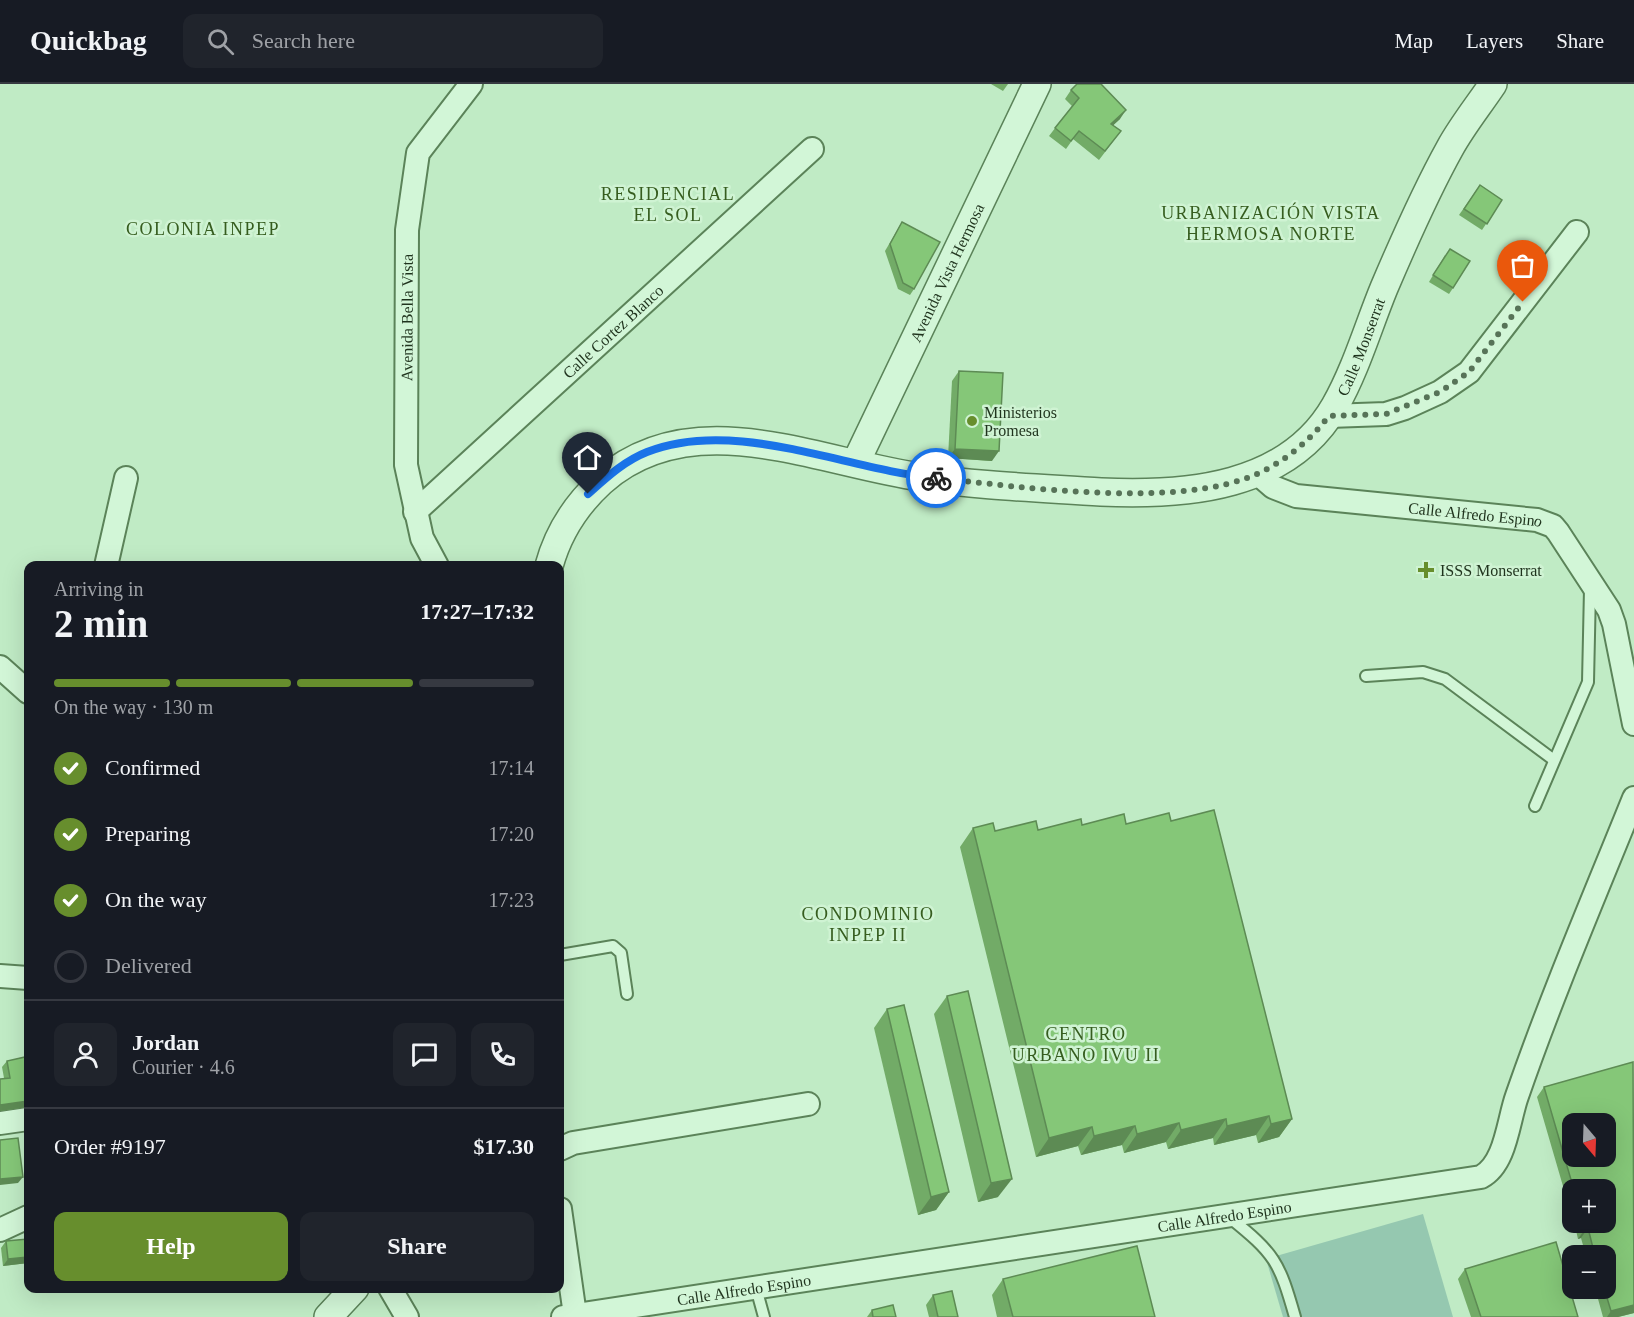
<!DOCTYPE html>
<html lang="en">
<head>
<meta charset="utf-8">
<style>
	body { margin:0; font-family:Georgia,serif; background:#20242c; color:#f1f3f6; height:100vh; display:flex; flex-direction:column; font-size:22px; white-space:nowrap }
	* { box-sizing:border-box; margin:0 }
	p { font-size:20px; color:#9ea1a6 }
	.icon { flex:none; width:33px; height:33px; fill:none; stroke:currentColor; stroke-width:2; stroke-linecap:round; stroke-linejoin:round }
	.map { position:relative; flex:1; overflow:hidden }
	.side { position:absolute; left:24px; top:477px; width:540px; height:732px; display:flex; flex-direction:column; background:#171b24; border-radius:12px; box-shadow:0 6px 24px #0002 }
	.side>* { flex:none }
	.needle { width:39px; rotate:161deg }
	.controls { position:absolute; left:1562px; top:1029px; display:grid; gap:12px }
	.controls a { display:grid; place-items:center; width:54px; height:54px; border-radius:12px; background:#171b24; box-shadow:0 6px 24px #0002; font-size:30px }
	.pin { position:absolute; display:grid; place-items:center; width:51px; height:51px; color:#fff; margin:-62px -26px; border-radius:50% 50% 50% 0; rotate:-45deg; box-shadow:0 0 6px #0007 }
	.pin .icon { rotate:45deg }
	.courier { position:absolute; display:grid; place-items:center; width:60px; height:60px; margin:-30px; border:4px solid #1a73e8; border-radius:50%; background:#fff; color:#222; box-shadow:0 2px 8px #0007 }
	.head em { font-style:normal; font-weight:700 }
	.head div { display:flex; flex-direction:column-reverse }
	.head { display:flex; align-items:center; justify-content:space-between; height:102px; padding:0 30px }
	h1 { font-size:39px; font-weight:700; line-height:45px }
	.bar { display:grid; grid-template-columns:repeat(4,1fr); gap:9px 6px; align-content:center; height:72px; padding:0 30px }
	.bar i { height:8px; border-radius:4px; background:#363941 }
	.bar .selected { background:#678e2d }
	.bar p { grid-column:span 4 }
	.line { display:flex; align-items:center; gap:15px; padding:0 30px; border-top:2px solid #363941 }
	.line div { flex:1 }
	.round { display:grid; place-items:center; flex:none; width:63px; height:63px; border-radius:12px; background:#20242c }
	ol { padding:0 30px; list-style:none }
	li { display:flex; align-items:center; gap:18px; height:66px }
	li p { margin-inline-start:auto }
	li .icon { padding:6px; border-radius:50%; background:#678e2d; color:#fff; stroke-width:4 }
	li:last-child { color:#9ea1a6 }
	li i { width:33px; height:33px; border:3px solid #363941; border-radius:50% }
	.button { display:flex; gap:12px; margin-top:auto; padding:12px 30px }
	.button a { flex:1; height:69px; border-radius:12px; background:#678e2d; color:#fff; font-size:24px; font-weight:700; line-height:69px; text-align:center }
	.button a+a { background:#20242c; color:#f1f3f6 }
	header { display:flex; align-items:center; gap:36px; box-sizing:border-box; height:84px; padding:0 30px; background:#171b24; border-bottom:2px solid #363941 }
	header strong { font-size:28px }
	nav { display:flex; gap:33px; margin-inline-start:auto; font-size:21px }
	.search { width:420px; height:54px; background:#20242c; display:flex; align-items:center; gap:15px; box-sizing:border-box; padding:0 21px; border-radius:12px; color:#9ea1a6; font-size:22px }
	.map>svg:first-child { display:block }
	.pitch { fill:#95c8b0 }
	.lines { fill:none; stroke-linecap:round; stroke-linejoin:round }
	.service-casing { stroke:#5b8359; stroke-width:14 }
	.minor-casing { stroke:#5b8359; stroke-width:26 }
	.tertiary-casing { stroke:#5b8359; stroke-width:30 }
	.service { stroke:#d2f6d7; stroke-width:10 }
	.minor { stroke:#d2f6d7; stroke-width:22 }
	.tertiary { stroke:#d2f6d7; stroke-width:27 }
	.wall { fill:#72ab67; fill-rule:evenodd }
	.shaded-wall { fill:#5d8b54 }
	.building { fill:#85c778; stroke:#5d8b54; stroke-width:1.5; fill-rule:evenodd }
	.done { stroke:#577358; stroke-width:6; stroke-dasharray:0 10.8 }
	.route { stroke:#1a73e8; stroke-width:8 }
	.poi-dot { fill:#678e2d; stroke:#cff3d3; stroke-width:2 }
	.labels { text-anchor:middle; stroke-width:5; stroke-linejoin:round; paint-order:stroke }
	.street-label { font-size:16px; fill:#1f331d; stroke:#cff3d3 }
	.poi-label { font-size:16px; fill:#1f331d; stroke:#cff3d3; text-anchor:start }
	.neighbourhood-label { font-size:18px; letter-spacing:1.5px; fill:#365d1f; stroke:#cff3d3 }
</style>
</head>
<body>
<header>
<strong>Quickbag</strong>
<div class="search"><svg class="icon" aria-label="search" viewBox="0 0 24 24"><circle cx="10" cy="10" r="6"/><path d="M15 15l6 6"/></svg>Search here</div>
<nav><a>Map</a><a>Layers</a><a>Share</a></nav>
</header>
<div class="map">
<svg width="1634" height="1233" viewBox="0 0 1634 1233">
	<rect width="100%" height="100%" fill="#c0ebc5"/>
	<path class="pitch" d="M1423 1130 1453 1233H1283L1266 1175Z"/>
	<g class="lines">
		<defs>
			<g id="service">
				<path d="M1366 592 1423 588 1445 595 1554 676"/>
				<path d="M1535 722 1588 598 1590 505"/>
				<path d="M560 871 613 862 621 869 627 910"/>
				<path d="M1229 1133C1275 1170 1279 1177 1295 1233"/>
				<path d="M756 1204 764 1233"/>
			</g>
			<g id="minor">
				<path d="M1329 332 1386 330 1405 324 1440 308 1469 288 1577 148"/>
				<path id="s1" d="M1258 390 1273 403 1296 412 1537 436 1553 442 1558 448 1609 526 1614 540 1634 640"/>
				<path id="s2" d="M415 428 812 65"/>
				<path d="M106 482 126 394"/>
				<path id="s3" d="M437 482 422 454 406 381 407 146 418 69 471 0"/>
				<path d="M0 583 28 608"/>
				<path d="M0 892 28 894"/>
				<path d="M0 1039 28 1035"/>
				<path d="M560 1065 573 1059 808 1020"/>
				<path d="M560 1125 575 1231"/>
				<path d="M0 1146 28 1133"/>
				<path d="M390 1204 407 1233"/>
				<path id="s4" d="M563 1233 1481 1093C1506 1080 1508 1037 1517 1012 1552 911 1594 813 1634 714"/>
			</g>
			<g id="tertiary">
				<path id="s5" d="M856 378 1037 0"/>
				<path id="s6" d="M549 482C558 449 576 421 601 398 692 317 816 378 920 393 979 402 1041 404 1101 408 1186 412 1288 404 1335 322 1356 285 1368 243 1384 204 1404 157 1425 109 1450 64 1462 42 1479 21 1493 0"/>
				<path d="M328 1233 355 1204"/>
			</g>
		</defs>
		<use href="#service" class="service-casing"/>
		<use href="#minor" class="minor-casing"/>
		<use href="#tertiary" class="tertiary-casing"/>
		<use href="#service" class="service"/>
		<use href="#minor" class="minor"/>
		<use href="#tertiary" class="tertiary"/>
	</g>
	<g class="wall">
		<path d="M991 0H1008L1003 7Z"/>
		<path d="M1071 6 1120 35 1113 41 1121 47 1099 76 1073 55 1066 65 1049 52 1072 22 1065 15Z"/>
		<path d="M1480 101 1502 116 1482 146 1459 131Z"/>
		<path d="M902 138 914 205 910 211 898 205 885 167Z"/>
		<path d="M1445 171 1453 204 1449 210 1429 198Z"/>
		<path d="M959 287 992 377 948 374 952 297Z"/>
		<path d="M1126 740 1292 1035 1279 1053 1258 1059 1256 1051 1214 1061 1213 1054 1168 1065 1166 1058 1124 1069 1122 1061 1081 1071 1078 1062 1036 1073 960 763 973 744 995 747 1038 746 1082 741Z"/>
		<path d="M947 912 998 1113 978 1118 934 930Z"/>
		<path d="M887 925 949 1108 936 1126 918 1131 874 944Z"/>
		<path d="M7 977 28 992V1023L0 1027 4 994 2 983Z"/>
		<path d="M1633 978 1634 1229 1618 1233H1603L1595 1204H1605V1172H1586L1581 1154 1578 1155 1574 1138H1605V1106H1572V1133L1537 1013 1544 1003ZM1572 1040H1605V1072H1572Z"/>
		<path d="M28 1155V1179L3 1182 1 1164 6 1157Z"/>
		<path d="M1465 1185 1578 1233H1471L1458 1195Z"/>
		<path d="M1003 1195 1155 1233H997L992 1211Z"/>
		<path d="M933 1211 958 1233H929L926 1221Z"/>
		<path d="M872 1226 896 1233H867Z"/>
	</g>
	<g class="shaded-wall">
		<path d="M1126 26 1120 35 1106 48 1111 40Z"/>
		<path d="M955 365 999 367 992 377 948 374Z"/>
		<path d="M28 1017V1023L0 1027V1021Z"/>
		<path d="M1269 1032 1256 1051 1214 1061 1227 1042Z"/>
		<path d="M1226 1035 1213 1054 1168 1065 1181 1046Z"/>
		<path d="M1292 1035 1279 1053 1258 1059 1271 1040Z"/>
		<path d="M1179 1039 1166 1058 1124 1069 1137 1050Z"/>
		<path d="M1135 1042 1122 1061 1081 1071 1094 1052Z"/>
		<path d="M1092 1043 1078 1062 1036 1073 1049 1054Z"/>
		<path d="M23 1093 18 1099 0 1101V1095Z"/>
		<path d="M1012 1095 998 1113 978 1118 991 1099Z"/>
		<path d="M949 1108 936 1126 918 1131 931 1113Z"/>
		<path d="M1588 1144 1581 1154 1578 1155 1585 1145Z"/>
		<path d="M28 1173V1179L3 1182 8 1175Z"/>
		<path d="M1634 1221V1229L1618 1233H1607L1611 1227Z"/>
	</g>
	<g class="building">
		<path d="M1077 0H1101L1126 26 1111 40 1121 47 1105 67 1079 47 1071 57 1055 44 1079 14 1071 6Z"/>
		<path d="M1480 101 1502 116 1487 140 1464 125Z"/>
		<path d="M902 138 940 158 914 205 903 199 890 160Z"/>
		<path d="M1450 165 1470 177 1453 204 1433 191Z"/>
		<path d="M959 287 1003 289 999 367 955 365Z"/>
		<path d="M1214 726 1292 1035 1271 1040 1269 1032 1227 1042 1226 1035 1181 1046 1179 1039 1137 1050 1135 1042 1094 1052 1092 1043 1049 1054 973 744 993 739 995 747 1036 737 1038 746 1081 735 1082 741 1124 730 1126 740 1169 729 1171 737Z"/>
		<path d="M968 907 1012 1095 991 1099 947 912Z"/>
		<path d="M904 921 949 1108 931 1113 887 925Z"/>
		<path d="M25 973 28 992V1017L0 1021V995L10 994 7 977Z"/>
		<path d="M1633 978 1634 1221 1611 1227 1604 1204 1605 1172H1595L1588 1144 1585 1145 1583 1138H1605V1106H1574L1544 1003ZM1572 1040H1605V1072H1572Z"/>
		<path d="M18 1054 23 1093 0 1095V1056Z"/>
		<path d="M28 1155V1173L8 1175 6 1157Z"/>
		<path d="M1556 1158 1578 1233H1481L1465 1185Z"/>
		<path d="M1137 1162 1155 1233H1013L1003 1195Z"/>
		<path d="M952 1207 958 1233H938L933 1211Z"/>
		<path d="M893 1221 896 1233H873L872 1226Z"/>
	</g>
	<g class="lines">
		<path class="done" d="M936 394C1023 403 1180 426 1259 389 1287 376 1310 356 1329 332L1386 330 1440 308 1469 288 1523 218"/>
		<path class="route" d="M588 410C606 394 624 377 647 368 736 333 846 386 936 394"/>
	</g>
	<g class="poi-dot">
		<circle cx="972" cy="337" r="6"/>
		<path d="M1423 477h6v6h6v6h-6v6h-6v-6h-6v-6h6z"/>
	</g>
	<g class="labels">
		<g class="street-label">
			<text dy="6" stroke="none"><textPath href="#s5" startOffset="210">Avenida Vista Hermosa</textPath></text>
			<text dy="6" stroke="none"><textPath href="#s3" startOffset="254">Avenida Bella Vista</textPath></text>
			<text dy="6" stroke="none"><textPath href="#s2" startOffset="268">Calle Cortez Blanco</textPath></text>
			<text dy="6" stroke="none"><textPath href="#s6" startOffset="942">Calle Monserrat</textPath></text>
			<text dy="6" stroke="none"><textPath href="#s1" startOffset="225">Calle Alfredo Espino</textPath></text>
			<text dy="6" stroke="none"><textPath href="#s4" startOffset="669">Calle Alfredo Espino</textPath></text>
			<text dy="6" stroke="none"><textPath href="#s4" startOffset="183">Calle Alfredo Espino</textPath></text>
		</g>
		<g class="poi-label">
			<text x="984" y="334">Ministerios<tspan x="984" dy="18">Promesa</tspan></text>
			<text x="1440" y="492">ISSS Monserrat</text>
		</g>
		<g class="neighbourhood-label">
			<text x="668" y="116">RESIDENCIAL<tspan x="668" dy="21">EL SOL</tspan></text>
			<text x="1271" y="135">URBANIZACIÓN VISTA<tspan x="1271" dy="21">HERMOSA NORTE</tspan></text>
			<text x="203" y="151">COLONIA INPEP</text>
			<text x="868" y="836">CONDOMINIO<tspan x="868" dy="21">INPEP II</tspan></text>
			<text x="1086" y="956">CENTRO<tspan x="1086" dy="21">URBANO IVU II</tspan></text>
		</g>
	</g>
</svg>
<div class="controls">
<a><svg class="needle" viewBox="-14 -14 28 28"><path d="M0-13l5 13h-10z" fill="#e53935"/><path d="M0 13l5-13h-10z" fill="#9ea1a6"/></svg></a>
<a>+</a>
<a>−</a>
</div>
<div class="pin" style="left:1523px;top:218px;background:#ea580c"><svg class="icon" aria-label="bag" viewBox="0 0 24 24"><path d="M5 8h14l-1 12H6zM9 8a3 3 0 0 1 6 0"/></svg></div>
<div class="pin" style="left:588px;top:410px;background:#1f2937"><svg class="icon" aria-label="home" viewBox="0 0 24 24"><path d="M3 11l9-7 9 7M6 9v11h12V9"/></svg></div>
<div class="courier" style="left:936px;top:394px"><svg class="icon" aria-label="bike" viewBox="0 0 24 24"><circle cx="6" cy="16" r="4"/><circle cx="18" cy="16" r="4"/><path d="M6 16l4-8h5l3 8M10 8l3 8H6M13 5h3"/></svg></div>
<section class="side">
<div class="head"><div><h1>2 min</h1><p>Arriving in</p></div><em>17:27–17:32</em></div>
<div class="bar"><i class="selected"></i><i class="selected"></i><i class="selected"></i><i></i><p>On the way · 130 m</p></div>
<ol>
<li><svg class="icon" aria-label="check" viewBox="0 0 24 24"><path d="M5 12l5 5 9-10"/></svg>Confirmed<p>17:14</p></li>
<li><svg class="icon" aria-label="check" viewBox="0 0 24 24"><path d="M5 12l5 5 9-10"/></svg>Preparing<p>17:20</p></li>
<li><svg class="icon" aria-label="check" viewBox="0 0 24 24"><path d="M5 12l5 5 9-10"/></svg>On the way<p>17:23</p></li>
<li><i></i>Delivered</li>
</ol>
<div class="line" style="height:108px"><a class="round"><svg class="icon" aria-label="person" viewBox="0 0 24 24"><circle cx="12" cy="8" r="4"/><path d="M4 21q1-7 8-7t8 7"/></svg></a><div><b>Jordan</b><p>Courier · 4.6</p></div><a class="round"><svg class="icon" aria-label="chat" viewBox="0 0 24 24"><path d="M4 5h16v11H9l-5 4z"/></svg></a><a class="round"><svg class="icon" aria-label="phone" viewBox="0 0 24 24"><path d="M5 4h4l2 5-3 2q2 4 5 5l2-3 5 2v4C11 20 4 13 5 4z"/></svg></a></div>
<div class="line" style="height:78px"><div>Order #9197</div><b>$17.30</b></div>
<div class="button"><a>Help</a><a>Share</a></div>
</section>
</div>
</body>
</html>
